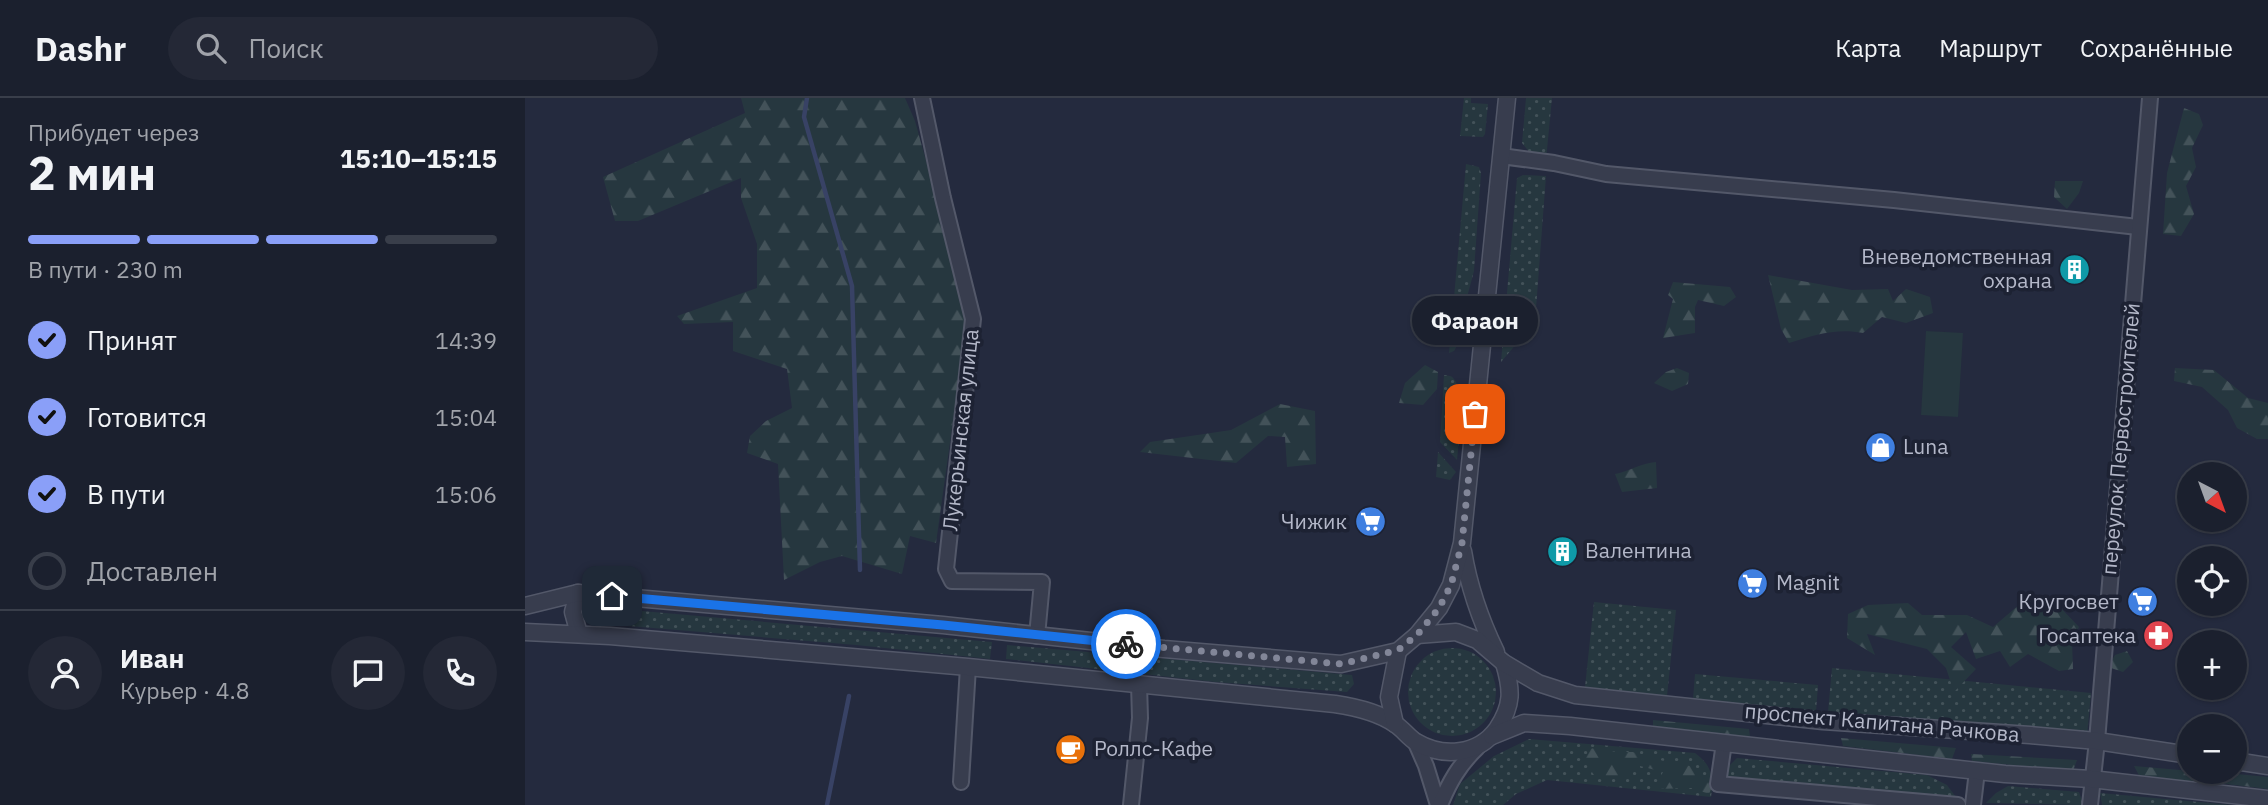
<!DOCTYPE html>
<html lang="ru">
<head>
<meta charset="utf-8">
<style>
	body { margin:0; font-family:"IBM Plex Sans",sans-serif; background:#242836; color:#f1f3f6; height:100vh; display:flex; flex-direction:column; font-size:26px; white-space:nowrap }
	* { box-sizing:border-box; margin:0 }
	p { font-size:23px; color:#a0a3aa }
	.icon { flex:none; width:38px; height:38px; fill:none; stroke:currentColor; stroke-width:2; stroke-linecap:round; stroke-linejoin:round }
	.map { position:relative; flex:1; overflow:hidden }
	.drawer { display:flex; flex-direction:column; background:#1b202e; width:525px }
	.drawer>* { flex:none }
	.needle { width:46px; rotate:139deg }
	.controls { position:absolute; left:1652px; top:364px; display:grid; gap:14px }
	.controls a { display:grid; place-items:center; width:70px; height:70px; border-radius:50%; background:#1b202e; box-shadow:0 2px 5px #0004,0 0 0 2px #393e4a; font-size:35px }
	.pin { position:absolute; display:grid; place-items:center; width:60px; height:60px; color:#fff; margin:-30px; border-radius:14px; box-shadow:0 4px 10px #0006 }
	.courier { position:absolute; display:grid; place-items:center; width:70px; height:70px; margin:-35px; border:5px solid #1a73e8; border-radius:50%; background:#fff; color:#222; box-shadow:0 2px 9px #0007 }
	.bubble { position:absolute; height:49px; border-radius:24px; background:#1b202e; box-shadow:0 2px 5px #0004,0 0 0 2px #393e4a; font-size:23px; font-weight:800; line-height:49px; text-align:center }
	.headline em { font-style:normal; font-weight:800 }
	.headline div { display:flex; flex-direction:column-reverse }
	.headline { display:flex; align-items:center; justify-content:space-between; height:119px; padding:0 28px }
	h1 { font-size:46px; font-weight:800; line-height:52px }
	.bar { display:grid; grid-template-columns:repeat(4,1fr); gap:10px 7px; align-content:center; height:84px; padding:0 28px }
	.bar i { height:9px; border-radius:5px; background:#393e4a }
	.bar .on { background:#8a9ff8 }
	.bar p { grid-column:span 4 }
	.line { display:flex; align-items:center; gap:18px; padding:0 28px; border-top:2px solid #393e4a }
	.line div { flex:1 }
	.round { display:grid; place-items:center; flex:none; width:74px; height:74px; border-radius:37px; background:#242836 }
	ol { padding:0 28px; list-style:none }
	li { display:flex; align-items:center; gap:21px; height:77px }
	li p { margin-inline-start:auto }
	li .icon { padding:7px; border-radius:50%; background:#8a9ff8; color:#111; stroke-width:4 }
	li:last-child { color:#a0a3aa }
	li i { width:38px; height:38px; border:4px solid #393e4a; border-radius:50% }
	header { display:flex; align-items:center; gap:42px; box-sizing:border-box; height:98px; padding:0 35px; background:#1b202e; border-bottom:2px solid #393e4a }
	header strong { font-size:33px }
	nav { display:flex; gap:38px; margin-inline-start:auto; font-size:24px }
	.search { width:490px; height:63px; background:#242836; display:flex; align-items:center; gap:18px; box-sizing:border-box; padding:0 24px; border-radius:38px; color:#a0a3aa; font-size:26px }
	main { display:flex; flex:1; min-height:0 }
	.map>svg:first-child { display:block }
	.grass { fill:url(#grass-dots) }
	.forest { fill:url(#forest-firs) }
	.pitch { fill:#26373f }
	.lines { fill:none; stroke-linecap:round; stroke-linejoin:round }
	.stream { stroke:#384265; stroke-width:4.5 }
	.minor-casing { stroke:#535869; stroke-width:18 }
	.tertiary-casing { stroke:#535869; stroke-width:19 }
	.minor { stroke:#383d4e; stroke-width:14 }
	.tertiary { stroke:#383d4e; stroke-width:16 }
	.done { stroke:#828698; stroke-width:7; stroke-dasharray:0 12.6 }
	.route { stroke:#1a73e8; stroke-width:9 }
	.labels { text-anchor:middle; stroke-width:7; stroke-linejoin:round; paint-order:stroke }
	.poi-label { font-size:21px; fill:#b4b8c9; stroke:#1d2233; text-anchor:end }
	.street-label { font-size:21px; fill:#b4b8c9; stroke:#1d2233 }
</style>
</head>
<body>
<header>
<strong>Dashr</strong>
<div class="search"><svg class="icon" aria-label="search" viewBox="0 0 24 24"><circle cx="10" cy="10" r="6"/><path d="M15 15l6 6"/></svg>Поиск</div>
<nav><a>Карта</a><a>Маршрут</a><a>Сохранённые</a></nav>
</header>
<main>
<section class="drawer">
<div class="headline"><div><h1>2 мин</h1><p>Прибудет через</p></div><em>15:10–15:15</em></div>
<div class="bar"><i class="on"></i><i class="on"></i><i class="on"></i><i></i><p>В пути · 230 m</p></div>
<ol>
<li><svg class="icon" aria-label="check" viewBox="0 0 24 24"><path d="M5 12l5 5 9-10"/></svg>Принят<p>14:39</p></li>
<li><svg class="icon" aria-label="check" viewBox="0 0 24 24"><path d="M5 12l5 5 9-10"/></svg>Готовится<p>15:04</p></li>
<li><svg class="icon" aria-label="check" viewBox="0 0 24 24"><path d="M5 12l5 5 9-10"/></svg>В пути<p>15:06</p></li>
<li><i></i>Доставлен</li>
</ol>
<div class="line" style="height:126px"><a class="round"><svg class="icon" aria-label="person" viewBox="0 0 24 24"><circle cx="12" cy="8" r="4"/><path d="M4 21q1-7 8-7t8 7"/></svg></a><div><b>Иван</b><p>Курьер · 4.8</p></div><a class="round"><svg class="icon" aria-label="chat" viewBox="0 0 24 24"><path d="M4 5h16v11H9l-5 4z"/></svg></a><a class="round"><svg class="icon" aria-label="phone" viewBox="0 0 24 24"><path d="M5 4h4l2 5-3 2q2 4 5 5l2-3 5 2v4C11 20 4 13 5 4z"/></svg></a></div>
</section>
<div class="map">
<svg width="1743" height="707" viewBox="0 0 1743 707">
	<defs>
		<pattern id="grass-dots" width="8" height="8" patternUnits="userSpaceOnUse" patternTransform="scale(1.75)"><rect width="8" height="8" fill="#26373f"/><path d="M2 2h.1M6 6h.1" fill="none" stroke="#435259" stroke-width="1.8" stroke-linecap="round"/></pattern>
		<pattern id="forest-firs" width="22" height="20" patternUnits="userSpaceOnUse" patternTransform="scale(1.75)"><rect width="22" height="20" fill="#26373f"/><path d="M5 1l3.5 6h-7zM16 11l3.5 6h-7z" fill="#435259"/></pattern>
	</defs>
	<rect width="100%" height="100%" fill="#242a3e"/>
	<g class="grass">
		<path d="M939 0H946V5L963 6 960 36 958 39 935 38Z"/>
		<path d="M1001 0H1027L1021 62 1005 55 997 45Z"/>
		<path d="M941 66 954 69 956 75 949 173 941 203 935 242 929 253 924 255Z"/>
		<path d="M998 77 1021 78 1010 224 976 264 992 80Z"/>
		<path d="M919 277C924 278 926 277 929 281 939 292 934 347 932 362L915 344Z"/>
		<path d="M913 354 931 374 925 382 911 379Z"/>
		<path d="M1069 504 1151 512 1142 598 1060 589Z"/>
		<path d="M94 511 467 544 465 561 331 547 92 527Z"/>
		<path d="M482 547 827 577 829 586 822 594 690 584 481 561Z"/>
		<circle cx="927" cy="594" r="44"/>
		<path d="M1307 570 1566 595 1562 638 1303 614Z"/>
		<path d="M1170 576 1293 587 1291 614 1168 601Z"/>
		<path d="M1004 641 1170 655C1187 667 1189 680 1186 699L1022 682 991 696 978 707H928L935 686 969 658Z"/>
		<path d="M1212 660 1402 677 1422 687 1433 702 1201 681 1202 670Z"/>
		<path d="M1483 688 1554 694 1558 705 1556 707 1461 705 1471 695Z"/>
		<path d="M1575 695 1707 707H1577Z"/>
	</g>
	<g class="forest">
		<path d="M216 0H380L390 23 443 215 411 445 385 438 377 476 317 458 295 464 259 482 253 366 222 355 225 338 241 323 267 310 262 271 208 253V224L159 226 152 218 232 190V146L216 100V80L113 123H90L78 79 220 15Z"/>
		<path d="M1659 10 1674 16 1678 27 1667 50 1671 69 1661 88 1669 116 1656 138 1638 136 1642 75Z"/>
		<path d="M1530 83H1558L1554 95 1542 111 1529 99Z"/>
		<path d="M1243 177 1327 192 1363 191 1368 203 1381 191 1405 199 1408 215 1381 225 1357 219 1338 235C1311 230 1290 237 1264 245L1256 231Z"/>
		<path d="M1148 184 1205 189 1211 199 1199 208 1173 202 1170 209V235L1138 240 1148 201 1143 197Z"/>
		<path d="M900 267 913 274 912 291 898 307 874 305 880 285Z"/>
		<path d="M1152 270 1164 275 1163 286 1147 293 1129 285 1141 274Z"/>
		<path d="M1650 270 1689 272 1723 300 1743 305V341H1732L1712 330 1703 312 1677 289 1649 283Z"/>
		<path d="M755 306 790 313 791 366 762 369 760 339 743 338 711 365 615 354 625 344 706 332Z"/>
		<path d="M1131 364 1132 390 1097 394 1090 376C1105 373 1116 365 1131 364Z"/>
		<path d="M1502 500 1534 508 1554 529 1547 543 1548 571 1534 573 1503 556 1485 569 1475 553 1451 561 1441 534 1426 549 1451 571 1429 594 1421 570 1402 551 1342 536 1350 557 1322 540 1323 516 1343 507 1383 505 1397 517H1442L1468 529Z"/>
		<path d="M1602 553 1608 564 1598 574 1583 569 1590 557Z"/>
		<path d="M1128 622 1224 631 1225 639 1128 630Z"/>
		<path d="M1316 640 1431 650 1427 661 1318 648Z"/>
		<path d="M1070 650 1091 654H1108L1134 662 1165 668 1188 686 1184 696 1167 690 1129 691 1138 674 1115 668 1095 681H1072L1059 663 1064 651Z"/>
		<path d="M1446 656 1552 662 1548 673 1447 663Z"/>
		<path d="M1609 668 1678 674 1682 685 1617 683Z"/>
		<path d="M1691 674 1743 679V691L1693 685Z"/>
	</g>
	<path class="pitch" d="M1401 233 1438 235 1433 319 1396 317Z"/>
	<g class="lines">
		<g class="stream">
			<path d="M282 0 279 19 327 188 335 472"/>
			<path d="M302 707 324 598"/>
		</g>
		<defs>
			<g id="minor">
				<path d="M397 0 418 100 448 221 421 471 427 483 517 484 512 538"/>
				<path d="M976 58 1029 65 1081 76 1369 102 1613 129"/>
				<path d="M890 643 901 668 913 707"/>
				<path d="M1199 645 1193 686 1433 707"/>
				<path d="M436 684 443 569"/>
				<path d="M606 707 615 620 614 586"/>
				<path d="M915 707C924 685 934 667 952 650"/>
				<path d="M1448 707 1452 673"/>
				<path d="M1565 707 1572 643 1625 0"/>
			</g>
			<g id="tertiary">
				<path d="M938 453C944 490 955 521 971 554"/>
				<path d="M53 495 48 514 54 536"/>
				<path d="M0 508 53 495 418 527 639 551 816 566 873 553 892 537 914 510 926 487 937 445 982 0"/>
				<path d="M0 534 85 538 443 569 810 606C830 609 853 614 870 626 878 631 883 639 891 644 918 660 953 657 972 631 988 607 987 592 979 565"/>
				<path d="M892 537 931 534 952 542 979 565 1013 585 1050 597 1298 623 1505 637 1572 643 1664 657"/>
				<path d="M870 626 864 599 873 553"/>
				<path d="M967 638 999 625 1045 628 1480 676 1566 681 1743 701"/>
				<path d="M1710 663 1743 668"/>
			</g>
		</defs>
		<use href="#minor" class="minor-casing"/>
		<use href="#tertiary" class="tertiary-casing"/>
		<use href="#minor" class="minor"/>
		<use href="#tertiary" class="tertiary"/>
	</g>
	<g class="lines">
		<path class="done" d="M601 546 816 566 873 552 892 537 914 510 926 487 937 445 950 316"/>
		<path class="route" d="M87 498 418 527 601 546"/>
	</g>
	<defs>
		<symbol id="building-disc" viewBox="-11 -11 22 22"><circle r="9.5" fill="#0f9aa8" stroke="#1d2233"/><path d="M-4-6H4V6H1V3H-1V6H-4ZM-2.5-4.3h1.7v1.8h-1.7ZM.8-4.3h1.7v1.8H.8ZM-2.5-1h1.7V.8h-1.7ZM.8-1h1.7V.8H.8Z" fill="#fff"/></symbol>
		<symbol id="shop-disc" viewBox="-11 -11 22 22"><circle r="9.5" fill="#3f7fe0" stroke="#1d2233"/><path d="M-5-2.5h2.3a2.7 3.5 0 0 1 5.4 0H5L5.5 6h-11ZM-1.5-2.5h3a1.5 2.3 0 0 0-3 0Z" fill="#fff"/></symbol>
		<symbol id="supermarket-disc" viewBox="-11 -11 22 22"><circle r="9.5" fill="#3f7fe0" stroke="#1d2233"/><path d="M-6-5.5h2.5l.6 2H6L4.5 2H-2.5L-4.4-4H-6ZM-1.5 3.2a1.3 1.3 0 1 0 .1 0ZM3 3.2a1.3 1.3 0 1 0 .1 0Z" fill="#fff"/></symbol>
		<symbol id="pharmacy-disc" viewBox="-11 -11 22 22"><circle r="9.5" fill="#e0444e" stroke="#1d2233"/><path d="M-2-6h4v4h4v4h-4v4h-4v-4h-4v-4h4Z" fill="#fff"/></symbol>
		<symbol id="cafe-disc" viewBox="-11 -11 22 22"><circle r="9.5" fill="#e8710a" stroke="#1d2233"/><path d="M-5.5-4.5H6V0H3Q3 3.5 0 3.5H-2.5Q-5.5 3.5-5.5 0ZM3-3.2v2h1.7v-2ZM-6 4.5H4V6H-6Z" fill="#fff"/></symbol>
	</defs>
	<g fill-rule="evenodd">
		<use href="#building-disc" x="1532" y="154" width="35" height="35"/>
		<use href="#shop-disc" x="1338" y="332" width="35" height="35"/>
		<use href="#supermarket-disc" x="828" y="406" width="35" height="35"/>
		<use href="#building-disc" x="1020" y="436" width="35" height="35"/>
		<use href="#supermarket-disc" x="1210" y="468" width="35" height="35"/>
		<use href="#supermarket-disc" x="1600" y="486" width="35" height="35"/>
		<use href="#pharmacy-disc" x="1616" y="520" width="35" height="35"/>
		<use href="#cafe-disc" x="528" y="634" width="35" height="35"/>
	</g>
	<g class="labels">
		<g class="poi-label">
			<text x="1527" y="166">Вневедомственная<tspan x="1527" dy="24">охрана</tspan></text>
			<text x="1378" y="356" text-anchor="start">Luna</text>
			<text x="822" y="431">Чижик</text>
			<text x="1060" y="460" text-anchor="start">Валентина</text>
			<text x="1251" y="492" text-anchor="start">Magnit</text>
			<text x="1594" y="511">Кругосвет</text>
			<text x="1611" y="545">Госаптека</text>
			<text x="569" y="658" text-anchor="start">Роллс-Кафе</text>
		</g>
		<g class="street-label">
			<text transform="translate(436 332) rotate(-84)" y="7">Лукерьинская улица</text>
			<text transform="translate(1596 341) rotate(-85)" y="7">переулок Первостроителей</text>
			<text transform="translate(1357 625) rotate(5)" y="7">проспект Капитана Рачкова</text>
		</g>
	</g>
</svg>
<div class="controls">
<a><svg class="needle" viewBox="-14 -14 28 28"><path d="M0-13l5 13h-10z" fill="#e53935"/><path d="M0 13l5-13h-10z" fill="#a0a3aa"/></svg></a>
<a><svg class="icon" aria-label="locate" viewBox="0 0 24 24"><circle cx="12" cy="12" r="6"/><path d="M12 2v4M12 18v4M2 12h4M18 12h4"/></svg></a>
<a>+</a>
<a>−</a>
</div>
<div class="pin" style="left:950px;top:316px;background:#ea580c"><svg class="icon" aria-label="bag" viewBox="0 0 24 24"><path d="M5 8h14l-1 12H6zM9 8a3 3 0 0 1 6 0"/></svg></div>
<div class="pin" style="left:87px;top:498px;background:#1f2937"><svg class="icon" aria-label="home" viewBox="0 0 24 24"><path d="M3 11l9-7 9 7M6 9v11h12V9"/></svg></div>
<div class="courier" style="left:601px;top:546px"><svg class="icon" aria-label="bike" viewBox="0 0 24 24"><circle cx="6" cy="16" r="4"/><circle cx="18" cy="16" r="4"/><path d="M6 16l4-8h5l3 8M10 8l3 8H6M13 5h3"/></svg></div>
<div class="bubble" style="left:887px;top:198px;width:126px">Фараон</div>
</div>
</main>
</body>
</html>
